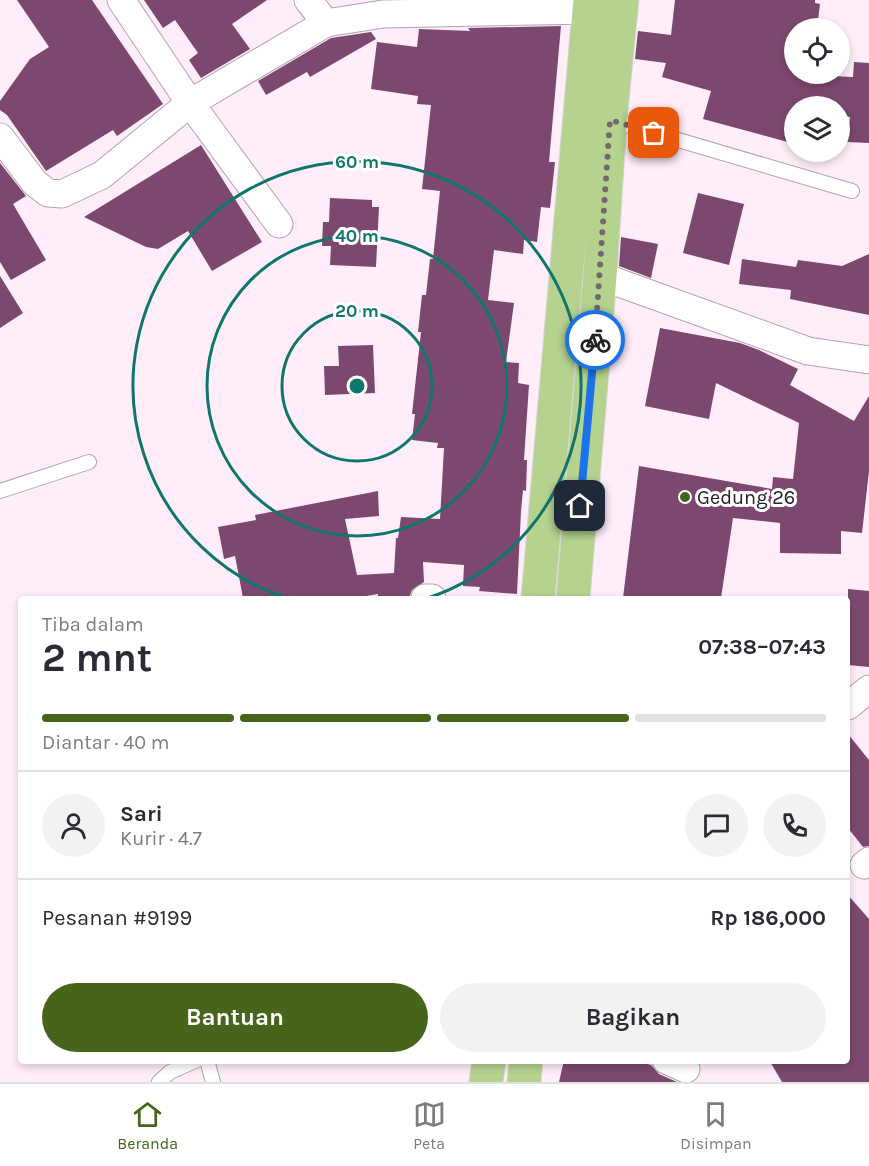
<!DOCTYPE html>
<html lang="id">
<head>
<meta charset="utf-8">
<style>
	body { margin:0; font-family:Karla,sans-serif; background:#f2f2f3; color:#2b2b33; height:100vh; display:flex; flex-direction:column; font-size:22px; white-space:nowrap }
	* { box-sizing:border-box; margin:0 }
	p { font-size:20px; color:#7c7c81 }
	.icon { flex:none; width:33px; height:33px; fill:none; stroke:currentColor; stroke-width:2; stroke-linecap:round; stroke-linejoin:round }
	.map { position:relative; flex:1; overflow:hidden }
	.details { position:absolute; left:18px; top:596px; width:832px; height:468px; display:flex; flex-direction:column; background:#fff; border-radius:6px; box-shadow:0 3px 9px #0003 }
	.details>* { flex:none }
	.fabs { position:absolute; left:784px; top:18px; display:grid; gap:12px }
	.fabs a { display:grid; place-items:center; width:66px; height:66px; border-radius:50%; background:#fff; box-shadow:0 3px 9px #0003; font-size:30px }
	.pin { position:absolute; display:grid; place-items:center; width:51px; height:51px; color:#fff; margin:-26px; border-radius:12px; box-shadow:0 3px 9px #0006 }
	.courier { position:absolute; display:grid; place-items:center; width:60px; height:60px; margin:-30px; border:4px solid #1a73e8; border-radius:50%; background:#fff; color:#222; box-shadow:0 2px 8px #0007 }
	.headline em { font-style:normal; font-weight:700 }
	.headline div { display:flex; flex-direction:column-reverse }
	.headline { display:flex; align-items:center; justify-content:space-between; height:102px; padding:0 24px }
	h1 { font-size:39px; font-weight:700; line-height:45px }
	.bar { display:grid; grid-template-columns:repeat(4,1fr); gap:9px 6px; align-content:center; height:72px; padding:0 24px }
	.bar i { height:8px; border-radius:4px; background:#e1e1e2 }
	.bar .active { background:#46651a }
	.bar p { grid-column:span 4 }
	.line { display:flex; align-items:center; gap:15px; padding:0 24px; border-top:2px solid #e1e1e2 }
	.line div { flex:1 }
	.round { display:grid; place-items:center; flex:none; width:63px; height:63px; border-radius:32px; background:#f2f2f3 }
	.button { display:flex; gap:12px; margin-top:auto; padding:12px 24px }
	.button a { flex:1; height:69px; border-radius:36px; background:#46651a; color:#fff; font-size:24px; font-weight:700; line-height:69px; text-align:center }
	.button a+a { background:#f2f2f3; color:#2b2b33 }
	.tabs { display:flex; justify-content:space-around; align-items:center; height:84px; border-top:2px solid #e1e1e2; background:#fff; font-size:16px; color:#7c7c81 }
	.tabs a { display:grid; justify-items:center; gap:3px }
	.tabs .active { color:#46651a }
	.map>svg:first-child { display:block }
	.building { fill:#7c486f }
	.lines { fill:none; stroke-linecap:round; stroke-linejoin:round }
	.service-casing { stroke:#b4a1ae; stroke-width:16 }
	.minor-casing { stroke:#b4a1ae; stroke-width:29 }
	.primary-casing { stroke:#d8d7d8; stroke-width:35 }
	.service { stroke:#fff; stroke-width:14 }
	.minor { stroke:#fff; stroke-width:27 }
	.primary { stroke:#b5d28f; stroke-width:33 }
	.done { stroke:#73686f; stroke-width:6; stroke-dasharray:0 10.8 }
	.route { stroke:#1a73e8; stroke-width:8 }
	.ring { fill:none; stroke:#0f766e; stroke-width:3 }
	.poi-dot { fill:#46651a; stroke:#fff; stroke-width:2 }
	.labels { text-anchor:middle; stroke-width:6; stroke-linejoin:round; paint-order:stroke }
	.poi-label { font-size:20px; fill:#272025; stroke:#fff; text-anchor:start }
	.centre { fill:#0f766e; stroke:#fff; stroke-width:3 }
	.ring-label { font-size:18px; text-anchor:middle; font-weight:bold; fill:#0f766e; stroke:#fff; stroke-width:6; stroke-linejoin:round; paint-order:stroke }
</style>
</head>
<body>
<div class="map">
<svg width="869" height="1082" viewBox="0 0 869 1082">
	<rect width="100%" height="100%" fill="#ffeef9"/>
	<g class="building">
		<path d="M17 0H92L163 104 117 136 113 130 46 171 7 115 0 110V101L30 59 49 47Z"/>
		<path d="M144 0H267L232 24 250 49 201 78 189 60 198 53 175 20 163 28Z"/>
		<path d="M675 0H815V3L820 4 817 28H795V74L853 77 854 62 869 63V143L847 142 850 117 840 116V106H795V144L703 119 711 91 662 77 666 63 635 59 638 31 671 35Z"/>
		<path d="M561 26 549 162H555L550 208 541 207 537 242 524 240 523 254 494 250 488 300 514 303 506 362 519 363 518 383 529 385 524 460H527L526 491 523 490 521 511 517 594 479 591 480 587 463 586 464 565 423 562 424 582 412 590 409 598H378V594L354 598H243L235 556 224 559 218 527 256 520 255 515 378 491 379 516 345 519 357 575 394 573 396 538H398L401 517 440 519 444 448H437L438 443 412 440 415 414H412L421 332H418L422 295H426L430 259H433L440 191 422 189 431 105 417 104 418 96 371 89 377 42 417 47 419 29 470 31 468 28Z"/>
		<path d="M371 32 376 39 310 77 307 72 266 95 258 81 331 38Z"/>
		<path d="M201 145 262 242 212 271 188 231 158 249 146 247 84 217Z"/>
		<path d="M0 163 26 196 13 204 46 260 11 280 0 262Z"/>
		<path d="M698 193 744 204 729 265 683 253Z"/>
		<path d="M330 198 372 200V207H379L376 267 330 265 331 246H322L323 222H329Z"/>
		<path d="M621 237 658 244 651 278 619 266Z"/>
		<path d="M869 254V315L790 299 791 290 739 284 742 259 796 267 798 260 842 266Z"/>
		<path d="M0 276 23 313 0 328Z"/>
		<path d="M660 328 740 343 759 350 798 369 790 385 854 421 869 396V471L862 533 841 531V554L780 553V523L733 518 721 598H623L639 466 772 489 773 477 793 479 799 423 716 383 709 419 645 406Z"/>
		<path d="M373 345 375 393 325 395 324 366H339L338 346Z"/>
		<path d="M848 589 869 591V667L848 665Z"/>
		<path d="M848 734 869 760V846L863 847 848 828Z"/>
		<path d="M848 895 869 919V1082H782L769 1060H848Z"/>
		<path d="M564 1060H635L651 1065 659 1074 677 1082H559Z"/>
	</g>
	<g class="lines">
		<defs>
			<g id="service">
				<path d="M610 120 852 191"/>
				<path d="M0 491 89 462"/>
				<path d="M207 1060 213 1082"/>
				<path d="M159 1082 170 1072 197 1060"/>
			</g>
			<g id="minor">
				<path d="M121 0 190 103 279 224"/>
				<path d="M308 0 326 23"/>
				<path d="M0 137 35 183 48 193 62 194 102 175 190 103 326 23 383 14 589 10"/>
				<path d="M600 276 808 351 869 360"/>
				<path d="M425 598H432"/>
				<path d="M848 706 869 689"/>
				<path d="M864 865 869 861"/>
				<path d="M666 1060 686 1069"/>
			</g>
			<g id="primary">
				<path d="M538 598 590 0"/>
				<path d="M573 598 600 276 610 120 622 0"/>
				<path d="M486 1082 489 1060"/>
				<path d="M524 1082 526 1060"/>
			</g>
		</defs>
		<use href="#service" class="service-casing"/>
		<use href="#minor" class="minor-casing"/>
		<use href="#primary" class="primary-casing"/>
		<use href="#service" class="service"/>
		<use href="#minor" class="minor"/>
		<use href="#primary" class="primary"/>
	</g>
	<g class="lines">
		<path class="done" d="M595 340 610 120 654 133"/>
		<path class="route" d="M580 506 595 340"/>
	</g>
	<g class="ring">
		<circle cx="357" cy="386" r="75"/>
		<circle cx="357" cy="386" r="150"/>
		<path d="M286 598A224 224 0 1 1 428 598"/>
	</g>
	<circle class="poi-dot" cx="685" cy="497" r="6"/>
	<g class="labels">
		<g class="poi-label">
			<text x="697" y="504">Gedung 26</text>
		</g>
	</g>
	<circle cx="357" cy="386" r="9" class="centre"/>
	<g class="ring-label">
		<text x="357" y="168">60 m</text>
		<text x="357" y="242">40 m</text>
		<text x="357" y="317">20 m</text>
	</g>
</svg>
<div class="fabs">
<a><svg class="icon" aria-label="locate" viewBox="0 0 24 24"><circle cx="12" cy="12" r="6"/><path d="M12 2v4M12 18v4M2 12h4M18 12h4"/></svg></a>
<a><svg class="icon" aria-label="layers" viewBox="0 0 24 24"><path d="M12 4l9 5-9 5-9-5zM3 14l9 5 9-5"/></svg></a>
</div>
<div class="pin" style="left:654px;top:133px;background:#ea580c"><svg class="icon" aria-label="bag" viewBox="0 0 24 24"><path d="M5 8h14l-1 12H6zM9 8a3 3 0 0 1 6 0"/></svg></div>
<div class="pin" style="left:580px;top:506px;background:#1f2937"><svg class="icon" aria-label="home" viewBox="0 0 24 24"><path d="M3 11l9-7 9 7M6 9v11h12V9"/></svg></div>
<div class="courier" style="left:595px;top:340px"><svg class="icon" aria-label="bike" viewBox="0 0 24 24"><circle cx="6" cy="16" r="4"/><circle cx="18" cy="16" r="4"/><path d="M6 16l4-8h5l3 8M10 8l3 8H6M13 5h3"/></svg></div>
<section class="details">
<div class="headline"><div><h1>2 mnt</h1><p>Tiba dalam</p></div><em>07:38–07:43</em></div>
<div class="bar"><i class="active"></i><i class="active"></i><i class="active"></i><i></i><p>Diantar · 40 m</p></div>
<div class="line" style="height:108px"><a class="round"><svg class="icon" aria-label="person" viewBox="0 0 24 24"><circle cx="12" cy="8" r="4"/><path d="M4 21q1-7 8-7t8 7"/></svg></a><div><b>Sari</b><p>Kurir · 4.7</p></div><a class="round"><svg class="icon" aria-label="chat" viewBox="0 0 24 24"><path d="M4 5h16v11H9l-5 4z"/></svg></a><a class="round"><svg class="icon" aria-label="phone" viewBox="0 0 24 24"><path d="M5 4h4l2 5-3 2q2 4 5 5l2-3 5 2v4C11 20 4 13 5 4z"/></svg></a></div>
<div class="line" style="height:78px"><div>Pesanan #9199</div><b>Rp 186,000</b></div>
<div class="button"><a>Bantuan</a><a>Bagikan</a></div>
</section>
</div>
<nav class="tabs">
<a class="active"><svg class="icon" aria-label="home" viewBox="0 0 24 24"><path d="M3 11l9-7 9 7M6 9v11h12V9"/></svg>Beranda</a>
<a><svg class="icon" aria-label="map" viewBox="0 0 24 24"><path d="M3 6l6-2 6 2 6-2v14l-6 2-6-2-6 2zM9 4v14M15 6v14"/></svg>Peta</a>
<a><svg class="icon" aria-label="saved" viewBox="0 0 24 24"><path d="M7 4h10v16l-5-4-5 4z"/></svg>Disimpan</a>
</nav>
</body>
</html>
